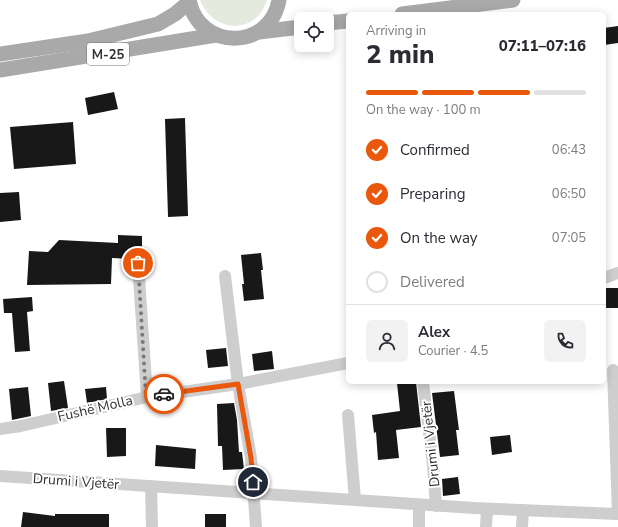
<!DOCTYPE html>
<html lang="en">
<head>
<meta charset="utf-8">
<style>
	body { margin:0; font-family:"Nunito Sans",sans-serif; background:#f2f2f3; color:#2b2b33; height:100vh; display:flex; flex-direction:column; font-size:15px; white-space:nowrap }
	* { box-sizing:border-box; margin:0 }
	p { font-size:13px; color:#7c7c81 }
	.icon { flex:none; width:22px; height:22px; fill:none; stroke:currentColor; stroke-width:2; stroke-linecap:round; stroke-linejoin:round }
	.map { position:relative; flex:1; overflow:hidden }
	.drawer { position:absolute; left:346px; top:12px; width:260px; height:372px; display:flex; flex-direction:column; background:#fff; border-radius:6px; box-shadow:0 2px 10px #0003 }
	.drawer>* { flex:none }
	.tools { position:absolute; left:294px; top:12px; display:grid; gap:8px }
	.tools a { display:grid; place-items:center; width:40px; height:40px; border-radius:6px; background:#fff; box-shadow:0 2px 10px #0003; font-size:20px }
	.pin { position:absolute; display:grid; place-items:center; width:34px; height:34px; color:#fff; margin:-17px; border:2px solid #fff; border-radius:50%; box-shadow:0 1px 4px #0007 }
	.courier { position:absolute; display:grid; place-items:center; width:40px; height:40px; margin:-20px; border:3px solid #ea580c; border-radius:50%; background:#fff; color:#222; box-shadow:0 1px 5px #0007 }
	.overview em { font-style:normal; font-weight:800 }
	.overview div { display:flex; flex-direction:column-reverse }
	.overview { display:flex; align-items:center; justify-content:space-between; height:68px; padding:0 20px }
	h1 { font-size:26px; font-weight:800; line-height:30px }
	.bar { display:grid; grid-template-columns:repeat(4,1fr); gap:6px 4px; align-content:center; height:48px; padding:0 20px }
	.bar i { height:5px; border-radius:3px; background:#e1e1e2 }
	.bar .on { background:#ea580c }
	.bar p { grid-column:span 4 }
	.line { display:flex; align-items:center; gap:10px; padding:0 20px; border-top:1px solid #e1e1e2 }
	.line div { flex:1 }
	.round { display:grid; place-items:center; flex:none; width:42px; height:42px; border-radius:6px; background:#f2f2f3 }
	ol { padding:0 20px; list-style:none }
	li { display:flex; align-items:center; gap:12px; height:44px }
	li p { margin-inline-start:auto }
	li .icon { padding:4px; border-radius:50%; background:#ea580c; color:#fff; stroke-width:4 }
	li:last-child { color:#7c7c81 }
	li i { width:22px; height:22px; border:2px solid #e1e1e2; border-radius:50% }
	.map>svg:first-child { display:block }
	.green { fill:#e4eadd }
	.building { fill:#181818 }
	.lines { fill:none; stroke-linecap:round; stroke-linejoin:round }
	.minor { stroke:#cecece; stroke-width:12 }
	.major { stroke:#a9a9a9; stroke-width:15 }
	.done { stroke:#797979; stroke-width:4; stroke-dasharray:0 7.2 }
	.route { stroke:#ea580c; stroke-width:5 }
	.labels { text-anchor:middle; stroke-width:4; stroke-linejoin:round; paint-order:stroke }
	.shield { fill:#fff; stroke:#6f6f6f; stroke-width:1 }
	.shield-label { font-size:13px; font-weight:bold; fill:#313131 }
	.street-label { font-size:14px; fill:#313131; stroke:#fff }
</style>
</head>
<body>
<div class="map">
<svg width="618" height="527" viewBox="0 0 618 527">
	<rect width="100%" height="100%" fill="#fff"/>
	<path class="green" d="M200 0H267C264 7 261 14 256 18 235 35 208 22 200 0Z"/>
	<g class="building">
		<path d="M618 26V43L604 45V28Z"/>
		<path d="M114 92 118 109 88 115 85 98Z"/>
		<path d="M185 118 188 216 168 217 165 119Z"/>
		<path d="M73 122 76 164 14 169 10 127Z"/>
		<path d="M19 192 21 220 0 222V193Z"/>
		<path d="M118 235 142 236V254L131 259 112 258 111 284 27 285 29 251 48 252 59 240 118 243Z"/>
		<path d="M261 253 263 270H261L264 299 244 301 242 284H244L241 255Z"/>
		<rect x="605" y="288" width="13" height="20"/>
		<path d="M32 297 33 311 27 312 30 351 15 352 12 313H4L3 299Z"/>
		<path d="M226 348 228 366 208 368 206 350Z"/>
		<path d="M272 351 274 369 254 371 252 354Z"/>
		<path d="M64 381 68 408 51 411 48 383Z"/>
		<path d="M407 382H416L421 427 396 430 399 458 378 460 376 432 374 433 372 415 400 411 397 383Z"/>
		<path d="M28 387 31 416 12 420 9 389Z"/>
		<path d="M106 387 107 399 87 403 85 389Z"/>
		<path d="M454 391 459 430H456L459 455 440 457 432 393Z"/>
		<path d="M234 403 237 420 239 452H242L244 469 223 470 222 446H218L217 404Z"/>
		<path d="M106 428H126V456L107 457Z"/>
		<path d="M510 435 512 452 492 455 490 437Z"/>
		<path d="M156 445 196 449 195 469 155 466Z"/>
		<path d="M458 477 460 494 443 496 442 479Z"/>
		<path d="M23 512 55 516V514H109V527H21Z"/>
		<rect x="205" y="514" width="21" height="13"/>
	</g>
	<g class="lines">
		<g class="minor">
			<path d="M138 263 147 397"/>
			<path d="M225 276 238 384 348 363"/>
			<path d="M604 278 618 273"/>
			<path d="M613 370 618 514"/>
			<path d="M423 382 433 465 436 506"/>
			<path d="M348 415 355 500"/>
			<path d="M0 429 21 426 147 397 238 384 251 458 256 527"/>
			<path d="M0 476 474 508 618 514"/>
			<path d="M151 486 152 527"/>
			<path d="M419 527V505"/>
			<path d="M486 527 487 509"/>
			<path d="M522 527 523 510"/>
		</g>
		<g class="major">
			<path d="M189 0C199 51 270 51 279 0"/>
			<path d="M402 14 513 0"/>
			<path d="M327 23 348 21"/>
			<path d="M259 32 301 27"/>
			<path d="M0 54 88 41 158 24 175 14 189 2"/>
			<path d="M0 70 216 35"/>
		</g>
	</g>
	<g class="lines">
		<path class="done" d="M138 263 146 397 164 394"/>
		<path class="route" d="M164 394 238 384 251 458 253 482"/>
	</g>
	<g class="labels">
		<rect class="shield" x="87" y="43" width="42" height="22" rx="3"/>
		<g class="shield-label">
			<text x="108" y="59">M-25</text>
		</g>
		<g class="street-label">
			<text transform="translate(95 408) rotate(-13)" y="5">Fushë Molla</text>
			<text transform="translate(430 444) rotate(-96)" y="5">Drumi i Vjetër</text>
			<text transform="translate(76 481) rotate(4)" y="5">Drumi i Vjetër</text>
		</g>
	</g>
</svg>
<div class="tools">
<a><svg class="icon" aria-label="locate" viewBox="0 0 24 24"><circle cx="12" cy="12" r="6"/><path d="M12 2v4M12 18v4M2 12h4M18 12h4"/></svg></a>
</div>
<div class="pin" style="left:138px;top:263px;background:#ea580c"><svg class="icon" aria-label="bag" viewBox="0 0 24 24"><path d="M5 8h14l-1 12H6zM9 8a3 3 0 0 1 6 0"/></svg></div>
<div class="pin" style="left:253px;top:482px;background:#1f2937"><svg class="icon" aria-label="home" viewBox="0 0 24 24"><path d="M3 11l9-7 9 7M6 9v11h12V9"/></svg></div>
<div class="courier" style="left:164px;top:394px"><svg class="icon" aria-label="car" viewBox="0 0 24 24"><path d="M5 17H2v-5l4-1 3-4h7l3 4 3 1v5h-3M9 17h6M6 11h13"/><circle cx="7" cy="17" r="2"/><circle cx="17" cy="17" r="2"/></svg></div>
<section class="drawer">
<div class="overview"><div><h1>2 min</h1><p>Arriving in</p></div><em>07:11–07:16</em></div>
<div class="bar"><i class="on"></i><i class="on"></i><i class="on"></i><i></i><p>On the way · 100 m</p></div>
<ol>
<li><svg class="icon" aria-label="check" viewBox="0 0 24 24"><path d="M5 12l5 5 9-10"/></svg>Confirmed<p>06:43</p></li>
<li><svg class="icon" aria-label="check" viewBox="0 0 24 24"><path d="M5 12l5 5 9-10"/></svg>Preparing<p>06:50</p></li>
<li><svg class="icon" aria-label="check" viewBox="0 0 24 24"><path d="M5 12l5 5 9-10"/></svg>On the way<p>07:05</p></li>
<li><i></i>Delivered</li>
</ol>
<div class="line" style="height:72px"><a class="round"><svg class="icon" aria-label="person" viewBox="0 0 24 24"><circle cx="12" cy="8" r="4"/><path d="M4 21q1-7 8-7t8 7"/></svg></a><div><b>Alex</b><p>Courier · 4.5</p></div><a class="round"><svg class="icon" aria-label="phone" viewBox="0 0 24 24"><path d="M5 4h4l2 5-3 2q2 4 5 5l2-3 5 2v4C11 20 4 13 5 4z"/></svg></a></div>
</section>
</div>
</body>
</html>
